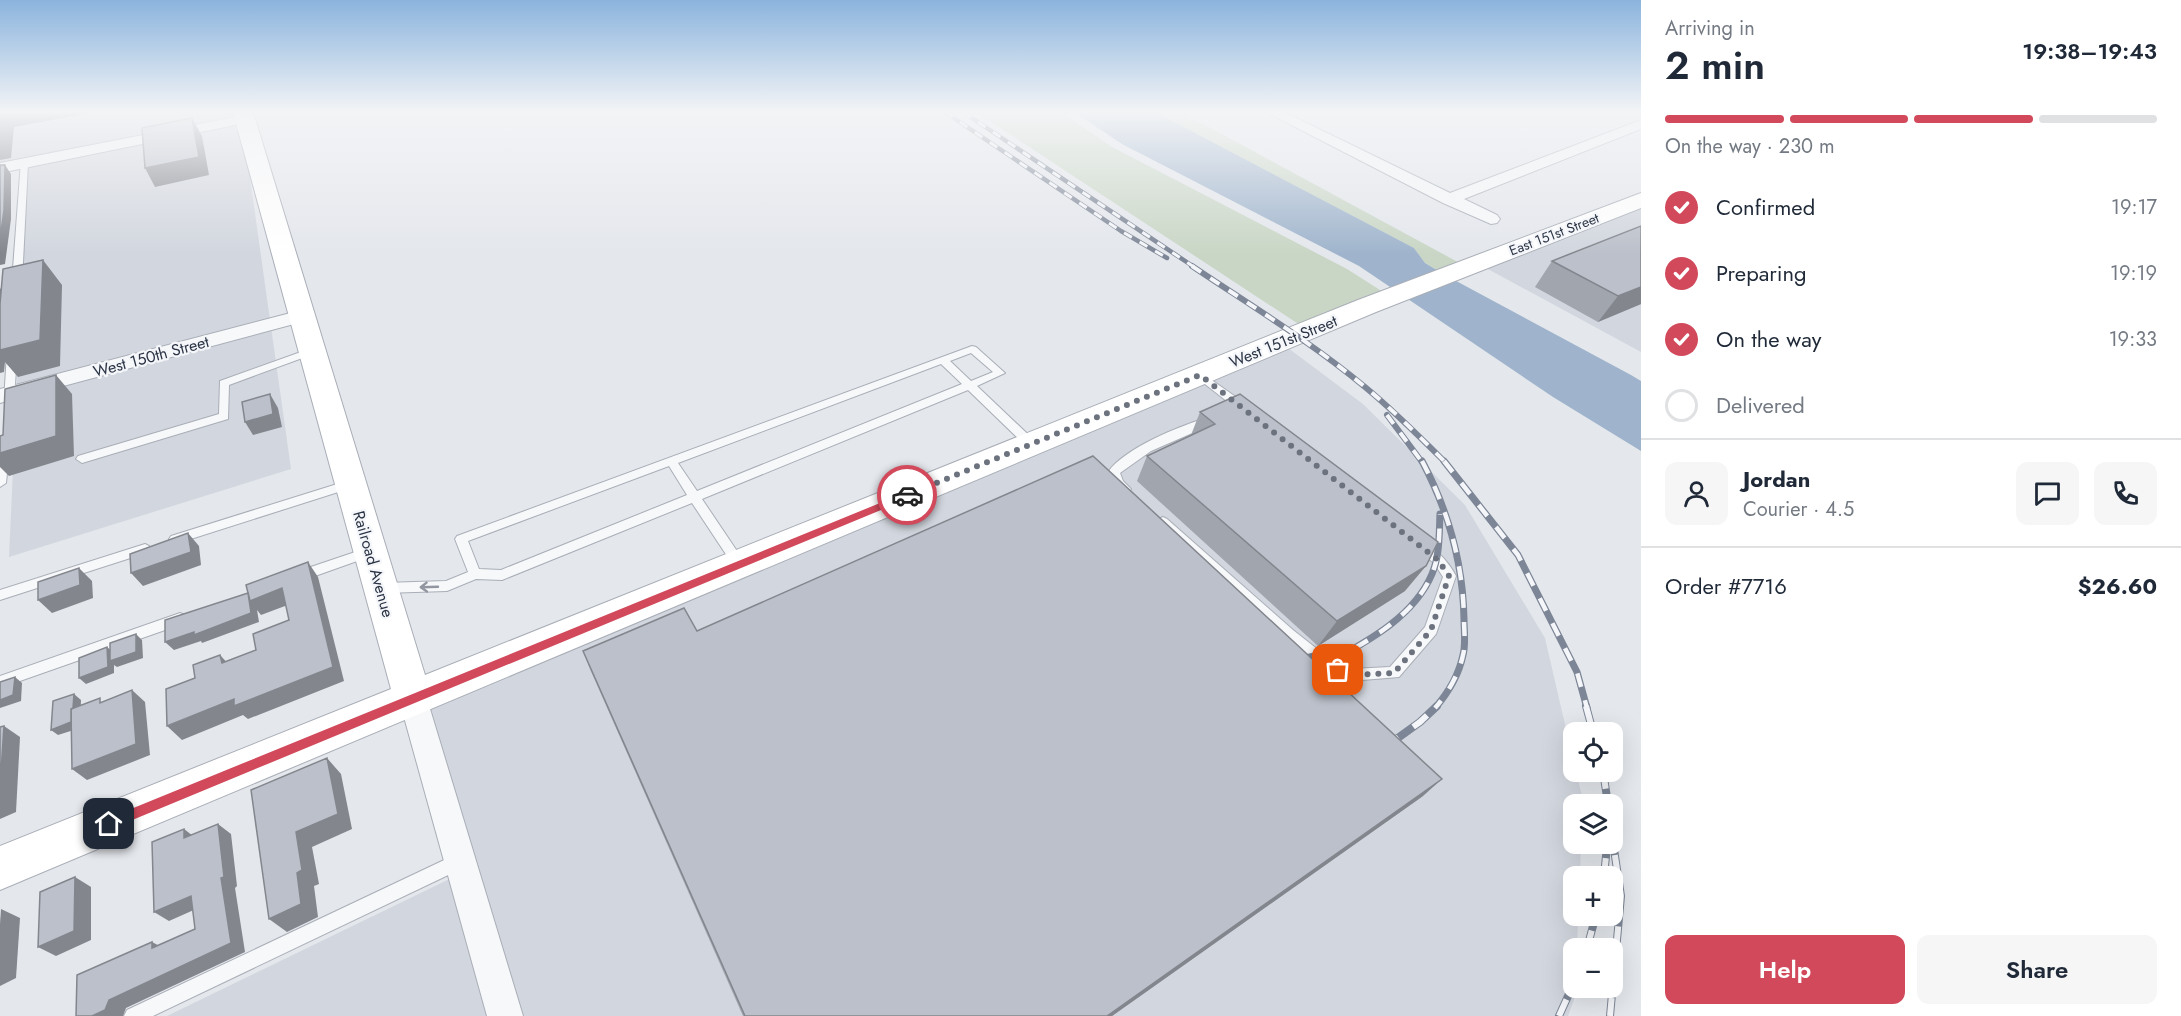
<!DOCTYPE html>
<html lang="en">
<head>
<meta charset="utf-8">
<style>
	body { margin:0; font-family:Jost,sans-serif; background:#f6f6f7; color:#1f2937; height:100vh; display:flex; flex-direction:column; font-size:22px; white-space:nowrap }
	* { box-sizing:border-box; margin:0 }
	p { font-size:20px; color:#747a83 }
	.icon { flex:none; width:33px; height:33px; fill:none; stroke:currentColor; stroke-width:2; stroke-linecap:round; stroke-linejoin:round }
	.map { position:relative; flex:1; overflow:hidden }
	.side { display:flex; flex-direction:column; background:#fff; width:540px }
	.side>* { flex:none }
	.buttons { position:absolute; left:1563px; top:722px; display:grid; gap:12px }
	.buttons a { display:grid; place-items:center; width:60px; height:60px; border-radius:12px; background:#fff; box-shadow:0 6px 24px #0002; font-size:30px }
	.pin { position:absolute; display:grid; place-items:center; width:51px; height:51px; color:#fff; margin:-26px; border-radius:12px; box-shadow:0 3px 9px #0006 }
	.courier { position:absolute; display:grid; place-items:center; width:60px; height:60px; margin:-30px; border:4px solid #d1495b; border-radius:50%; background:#fff; color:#222; box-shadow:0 2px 8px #0007 }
	.overview em { font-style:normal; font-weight:600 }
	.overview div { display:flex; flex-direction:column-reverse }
	.overview { display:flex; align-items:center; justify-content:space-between; height:102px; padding:0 24px }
	h1 { font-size:39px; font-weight:600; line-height:45px }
	.bar { display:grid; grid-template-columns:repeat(4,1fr); gap:9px 6px; align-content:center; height:72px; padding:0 24px }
	.bar i { height:8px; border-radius:4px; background:#e0e1e3 }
	.bar .current { background:#d1495b }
	.bar p { grid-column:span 4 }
	.line { display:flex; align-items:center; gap:15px; padding:0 24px; border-top:2px solid #e0e1e3 }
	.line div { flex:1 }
	.round { display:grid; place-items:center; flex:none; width:63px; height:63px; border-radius:12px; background:#f6f6f7 }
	ol { padding:0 24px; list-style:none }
	li { display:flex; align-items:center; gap:18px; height:66px }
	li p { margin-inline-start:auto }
	li .icon { padding:6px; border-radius:50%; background:#d1495b; color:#fff; stroke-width:4 }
	li:last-child { color:#747a83 }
	li i { width:33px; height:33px; border:3px solid #e0e1e3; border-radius:50% }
	.button { display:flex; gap:12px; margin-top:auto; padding:12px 24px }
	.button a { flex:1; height:69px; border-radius:12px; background:#d1495b; color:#fff; font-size:24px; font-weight:600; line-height:69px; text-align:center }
	.button a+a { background:#f6f6f7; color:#1f2937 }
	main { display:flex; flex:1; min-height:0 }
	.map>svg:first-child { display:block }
	.built { fill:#d2d6de }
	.green { fill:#c9d6c5 }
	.water { fill:#9fb4cc }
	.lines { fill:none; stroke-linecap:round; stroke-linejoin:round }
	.lane-casing { stroke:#a9aeb7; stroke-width:2 }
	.street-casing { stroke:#a9aeb7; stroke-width:2 }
	.secondary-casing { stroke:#a9aeb7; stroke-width:2 }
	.lane { fill:#f7f8fa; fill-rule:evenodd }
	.street { fill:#f7f8fa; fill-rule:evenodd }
	.secondary { fill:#fff; fill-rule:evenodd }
	.rail-far3-casing { stroke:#7d8696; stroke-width:4.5 }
	.rail-far2-casing { stroke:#7d8696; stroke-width:6 }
	.rail-far1-casing { stroke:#7d8696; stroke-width:7 }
	.rail-casing { stroke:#7d8696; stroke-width:8 }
	.rail-far3 { stroke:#f4f6f9; stroke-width:3; stroke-dasharray:9; stroke-linecap:butt }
	.rail-far2 { stroke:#f4f6f9; stroke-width:4; stroke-dasharray:11; stroke-linecap:butt }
	.rail-far1 { stroke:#f4f6f9; stroke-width:4.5; stroke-dasharray:14; stroke-linecap:butt }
	.rail { stroke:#f4f6f9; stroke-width:6; stroke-dasharray:18; stroke-linecap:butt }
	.wall { fill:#a1a5ae }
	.shaded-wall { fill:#83868d }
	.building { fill:#bbc0ca; stroke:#83868d; stroke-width:1.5 }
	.oneway { stroke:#9196a0 }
	.route { fill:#d1495b }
	.done { stroke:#6c737f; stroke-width:6; stroke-dasharray:0 10.8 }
	.labels { text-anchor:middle; stroke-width:4.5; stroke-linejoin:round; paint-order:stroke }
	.far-street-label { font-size:14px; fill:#2b3445; stroke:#f4f6f9 }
	.street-label { font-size:16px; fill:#2b3445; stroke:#f4f6f9 }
</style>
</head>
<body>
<main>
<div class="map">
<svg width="1641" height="1016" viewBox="0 0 1641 1016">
	<rect width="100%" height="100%" fill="#e4e7ec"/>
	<g class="built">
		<path d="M0 112H243L245 119 0 168Z"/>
		<path d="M242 121 291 469 9 557 27 164Z"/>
		<path d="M1641 200V352L1475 262Z"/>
		<path d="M1280 342 1363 404 1465 505 1545 638 1573 759 1574 771H1576L1582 796V804H1574V843H1581L1580 876H1574V915H1578L1577 948H1574L1575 997 1568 1016H167L466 871 424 695Z"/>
	</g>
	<g class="green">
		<path d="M976 112H1061L1112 147 1347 269 1391 297 1309 331Z"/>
		<path d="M1153 112H1181L1467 267 1445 275 1425 263 1414 248Z"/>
	</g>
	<path class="water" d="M1074 112H1155L1414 248 1425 263 1445 275 1631 375 1641 381V451L1553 397 1359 266 1122 144Z"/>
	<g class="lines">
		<defs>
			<g id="lane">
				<path d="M21 161 28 163 22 282 17 285 12 282Z"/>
				<path d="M972 346 976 347 1005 373 977 386 1035 441 1037 444 1035 447H1027L968 390 702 499 743 560 745 564 743 568H735L692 503 502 580 476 579 447 591 383 593 378 592 377 588 378 584 383 583 446 581 468 572 455 539 457 536ZM971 353 993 372 971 381 950 361ZM941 364 962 384 697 491 678 463ZM669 466 687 495 501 570 479 569 468 541Z"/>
				<path d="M312 348 317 351 316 353 229 385 228 419 82 463 76 459 78 456 219 414 220 381Z"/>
				<path d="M12 350 17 353 14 401 9 405 4 401 7 353Z"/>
				<path d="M1200 372 1246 404 1247 407 1246 410H1238L1196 377 1195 375Z"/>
				<path d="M1209 417 1214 421 1213 424 1151 451 1120 473 1123 481 1131 489 1129 492H1121L1114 486 1108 472C1126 447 1180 426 1209 417Z"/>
				<path d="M3 450 9 454 6 483 0 487V451Z"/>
				<path d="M350 480 354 481 356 484 354 487 175 544 171 542 169 539 171 536Z"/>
				<path d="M1163 517 1167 519 1293 630 1331 660 1351 669 1390 667 1425 627 1443 577 1434 563 1415 548 1413 545 1415 542C1429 538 1450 564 1456 576L1436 634 1399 677 1350 681 1321 668 1283 638 1159 525 1157 522 1159 519Z"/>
				<path d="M145 544 149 546 151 549 149 552 0 600V590Z"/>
				<path d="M370 547 374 549 376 552 374 555 301 581 296 580 295 576 296 572Z"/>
				<path d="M180 613 185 615 187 619 185 623 0 688V676Z"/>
				<path d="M459 853 465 855 467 861 465 867 153 1016H124L127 1010Z"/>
			</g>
			<g id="street">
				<path d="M1266 112H1284L1450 193 1641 120V129L1464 199 1497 215 1500 219 1497 223 1491 224 1443 203Z"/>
				<path d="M245 115 252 119 250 122 0 173V163Z"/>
				<path d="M302 310 309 312 312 316 309 320 0 403V389Z"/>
				<path d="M413 686 423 690 427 699 523 1016H487L399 699 403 690Z"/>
			</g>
			<path id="secondary" d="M233 112H253L425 675 1358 300 1641 193V208L1376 312 0 890V846L391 689Z"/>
		</defs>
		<use href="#lane" class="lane-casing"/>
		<use href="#street" class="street-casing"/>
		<use href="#secondary" class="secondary-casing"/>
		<use href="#lane" class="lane"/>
		<use href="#street" class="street"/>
		<use href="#secondary" class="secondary"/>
		<defs>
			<g id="rail-far3">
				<path d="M945 112 1121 231 1167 258"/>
				<path d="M963 112 1194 267"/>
			</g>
			<g id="rail-far2">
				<path d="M1192 266C1250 305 1311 342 1365 387 1393 410 1419 436 1445 462"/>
				<path d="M1387 415 1422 462"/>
			</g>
			<g id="rail-far1">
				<path d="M1422 461C1448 510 1463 562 1464 619 1464 631 1466 644 1463 655 1459 674 1448 693 1435 708"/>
				<path d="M1444 461 1518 555 1577 672 1587 708"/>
				<path d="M1293 661 1340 650"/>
				<path d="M1307 675C1351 649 1411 624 1432 574 1440 555 1439 534 1440 514"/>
			</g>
			<g id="rail">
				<path d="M1586 706 1593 732"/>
				<path d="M1384 748 1420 722 1437 706"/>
				<path d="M1603 771 1608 804"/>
				<path d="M1604 876 1607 846"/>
				<path d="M1587 948 1596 915"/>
				<path d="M1559 1016 1574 983"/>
				<path d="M1610 1016 1621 896 1612 836"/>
			</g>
		</defs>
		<use href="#rail-far3" class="rail-far3-casing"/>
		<use href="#rail-far2" class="rail-far2-casing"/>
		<use href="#rail-far1" class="rail-far1-casing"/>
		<use href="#rail" class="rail-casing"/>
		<use href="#rail-far3" class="rail-far3"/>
		<use href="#rail-far2" class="rail-far2"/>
		<use href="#rail-far1" class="rail-far1"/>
		<use href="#rail" class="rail"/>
	</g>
	<g class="wall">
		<path d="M1552 261 1641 304 1598 322 1535 287Z"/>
		<path d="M1240 394 1405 591 1318 646 1137 481 1147 456 1191 435 1200 412Z"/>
		<path d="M697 631 1423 796 1112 1016H743L590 669 583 651Z"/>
	</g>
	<g class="shaded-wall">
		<path d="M0 112H96L14 127 11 158 0 160Z"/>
		<path d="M192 118 202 136 209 175 155 187 145 168Z"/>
		<path d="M5 165 11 174V219L5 264 0 265V239Z"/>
		<path d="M43 260 62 285 60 366 18 377 5 362 4 372 0 373V288L9 299Z"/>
		<path d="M1641 287V304L1598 322 1618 296Z"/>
		<path d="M56 375 72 394 74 456 9 476 0 467V453Z"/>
		<path d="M270 394 278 408 282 427 253 435 245 422Z"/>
		<path d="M188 533 199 546 201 565 143 586 131 573Z"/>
		<path d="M308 562 318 577 344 681 248 719 243 715 182 740 167 726 234 699 333 667Z"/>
		<path d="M1426 566 1405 591 1318 646 1337 621Z"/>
		<path d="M79 568 92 581 93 598 52 613 38 600Z"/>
		<path d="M282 588 293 603 261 615 257 610 259 622 202 643 201 641 174 650 165 642 248 593Z"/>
		<path d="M136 634 142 640 143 658 117 667 114 665V673L86 684 79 678 107 647 114 653Z"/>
		<path d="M220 655 233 669 222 663Z"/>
		<path d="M15 677 22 683 21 701 0 708V700Z"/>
		<path d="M132 690 145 702 150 755 87 780 72 769Z"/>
		<path d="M74 694 81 700 80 728 58 735 51 730Z"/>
		<path d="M4 726 20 737 16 812 0 819V787Z"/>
		<path d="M327 758 341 774 352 829 312 847 319 884 314 886 318 917 287 932 269 919 297 873 296 832Z"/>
		<path d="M1442 779 1423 796 1112 1016H1107Z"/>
		<path d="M218 824 231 834 237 886 235 888 245 952 126 1008 123 1016H92L109 1000 231 943 221 878Z"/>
		<path d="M184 829 197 839 184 838Z"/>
		<path d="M75 877 91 887V940L56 956 38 947Z"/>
		<path d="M191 896 205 905 169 921 154 912Z"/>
		<path d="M1 909 20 918 16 978 0 986V924Z"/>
		<path d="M152 942 167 950 152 948Z"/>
	</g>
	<g class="building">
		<path d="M192 118 199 157 145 168 142 128Z"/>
		<path d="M0 165H5L4 210 0 239Z"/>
		<path d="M1641 226V287L1618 296 1552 261Z"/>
		<path d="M43 260 40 340 0 350V304L3 269Z"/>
		<path d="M56 375V436L0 453V436L3 435 5 389Z"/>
		<path d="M270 394 273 414 245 422 242 402Z"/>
		<path d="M1240 394 1438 542 1426 566 1337 621 1147 456 1215 424 1200 412Z"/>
		<path d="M1093 456 1442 779 1107 1016H745L583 651 684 608 697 631Z"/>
		<path d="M188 533 191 552 131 573 130 554Z"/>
		<path d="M308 562 333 667 234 706V699L167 726 166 689 195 678 193 665 220 655 222 663 256 650 253 634 289 620 282 588 250 601 246 585Z"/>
		<path d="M79 568 80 585 38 600V582Z"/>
		<path d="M248 593 251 613 194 635V632L165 642V620Z"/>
		<path d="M136 634V652L110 661V643Z"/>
		<path d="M107 647 108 667 79 678V658Z"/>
		<path d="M15 677 13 695 0 700V682Z"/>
		<path d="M132 690 136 744 72 769 71 709 100 698V703Z"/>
		<path d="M74 694 73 708 71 709V722L51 730 53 701Z"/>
		<path d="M4 726 0 787V727Z"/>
		<path d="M327 758 338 814 296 832 302 870 297 873 301 904 269 919 251 790Z"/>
		<path d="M218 824 224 877 221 878 231 943 109 1000 105 1010 92 1016H76L77 975 152 942V948L195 929 191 896 154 912 152 842 184 829V838Z"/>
		<path d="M75 877 74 931 38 947 40 892Z"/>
	</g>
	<defs><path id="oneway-shaft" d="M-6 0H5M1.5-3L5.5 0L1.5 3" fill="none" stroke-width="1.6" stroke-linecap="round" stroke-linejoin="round" transform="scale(1.5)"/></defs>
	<use class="oneway" href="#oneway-shaft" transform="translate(429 587) rotate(178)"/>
	<linearGradient id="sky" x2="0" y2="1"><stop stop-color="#8bb4dd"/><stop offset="0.44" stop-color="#f3f4f6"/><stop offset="1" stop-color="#f3f4f6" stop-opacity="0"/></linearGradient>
	<rect width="1641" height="254" fill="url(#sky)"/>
	<path class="route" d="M907 492 911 495 910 498 113 828 109 830 104 828 102 824 104 820Z"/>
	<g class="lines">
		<path class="done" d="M907 495 1200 375 1438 560 1449 576 1431 630 1394 673 1350 675 1338 670"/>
	</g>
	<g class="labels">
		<g class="far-street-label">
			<text transform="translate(1554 234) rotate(-21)" y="5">East 151st Street</text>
		</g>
		<g class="street-label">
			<text transform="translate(1283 341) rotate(-22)" y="6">West 151st Street</text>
			<text transform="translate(151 356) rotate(-15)" y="6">West 150th Street</text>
			<text transform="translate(374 564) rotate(74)" y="6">Railroad Avenue</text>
		</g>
	</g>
</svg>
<div class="buttons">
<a><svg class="icon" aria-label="locate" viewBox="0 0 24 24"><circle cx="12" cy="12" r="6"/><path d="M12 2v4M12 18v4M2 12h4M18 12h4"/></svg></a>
<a><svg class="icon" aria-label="layers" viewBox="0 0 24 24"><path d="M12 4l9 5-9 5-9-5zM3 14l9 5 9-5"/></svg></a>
<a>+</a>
<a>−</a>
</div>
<div class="pin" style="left:1338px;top:670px;background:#ea580c"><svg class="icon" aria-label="bag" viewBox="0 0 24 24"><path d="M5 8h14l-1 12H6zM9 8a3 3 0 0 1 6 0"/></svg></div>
<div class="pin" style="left:109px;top:824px;background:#1f2937"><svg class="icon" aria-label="home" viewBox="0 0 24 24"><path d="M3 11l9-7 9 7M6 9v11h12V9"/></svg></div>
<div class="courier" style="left:907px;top:495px"><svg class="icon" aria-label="car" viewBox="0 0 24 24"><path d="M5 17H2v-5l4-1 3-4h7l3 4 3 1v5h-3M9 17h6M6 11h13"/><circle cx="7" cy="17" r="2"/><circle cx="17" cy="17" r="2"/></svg></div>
</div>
<section class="side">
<div class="overview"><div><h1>2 min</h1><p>Arriving in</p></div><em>19:38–19:43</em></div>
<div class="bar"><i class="current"></i><i class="current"></i><i class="current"></i><i></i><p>On the way · 230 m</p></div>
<ol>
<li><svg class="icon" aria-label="check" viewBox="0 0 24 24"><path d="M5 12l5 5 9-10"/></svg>Confirmed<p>19:17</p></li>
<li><svg class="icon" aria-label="check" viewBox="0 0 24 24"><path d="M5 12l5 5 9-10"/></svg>Preparing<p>19:19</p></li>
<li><svg class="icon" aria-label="check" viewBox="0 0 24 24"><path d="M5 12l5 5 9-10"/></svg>On the way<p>19:33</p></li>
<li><i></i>Delivered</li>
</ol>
<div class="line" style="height:108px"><a class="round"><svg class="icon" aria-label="person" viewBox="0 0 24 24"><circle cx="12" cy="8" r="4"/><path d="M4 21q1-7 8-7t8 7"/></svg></a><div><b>Jordan</b><p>Courier · 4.5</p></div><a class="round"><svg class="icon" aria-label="chat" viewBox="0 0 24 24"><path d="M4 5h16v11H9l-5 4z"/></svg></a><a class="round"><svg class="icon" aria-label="phone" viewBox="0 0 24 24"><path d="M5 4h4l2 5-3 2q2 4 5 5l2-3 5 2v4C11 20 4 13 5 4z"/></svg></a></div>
<div class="line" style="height:78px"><div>Order #7716</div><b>$26.60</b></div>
<div class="button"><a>Help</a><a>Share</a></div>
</section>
</main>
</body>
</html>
